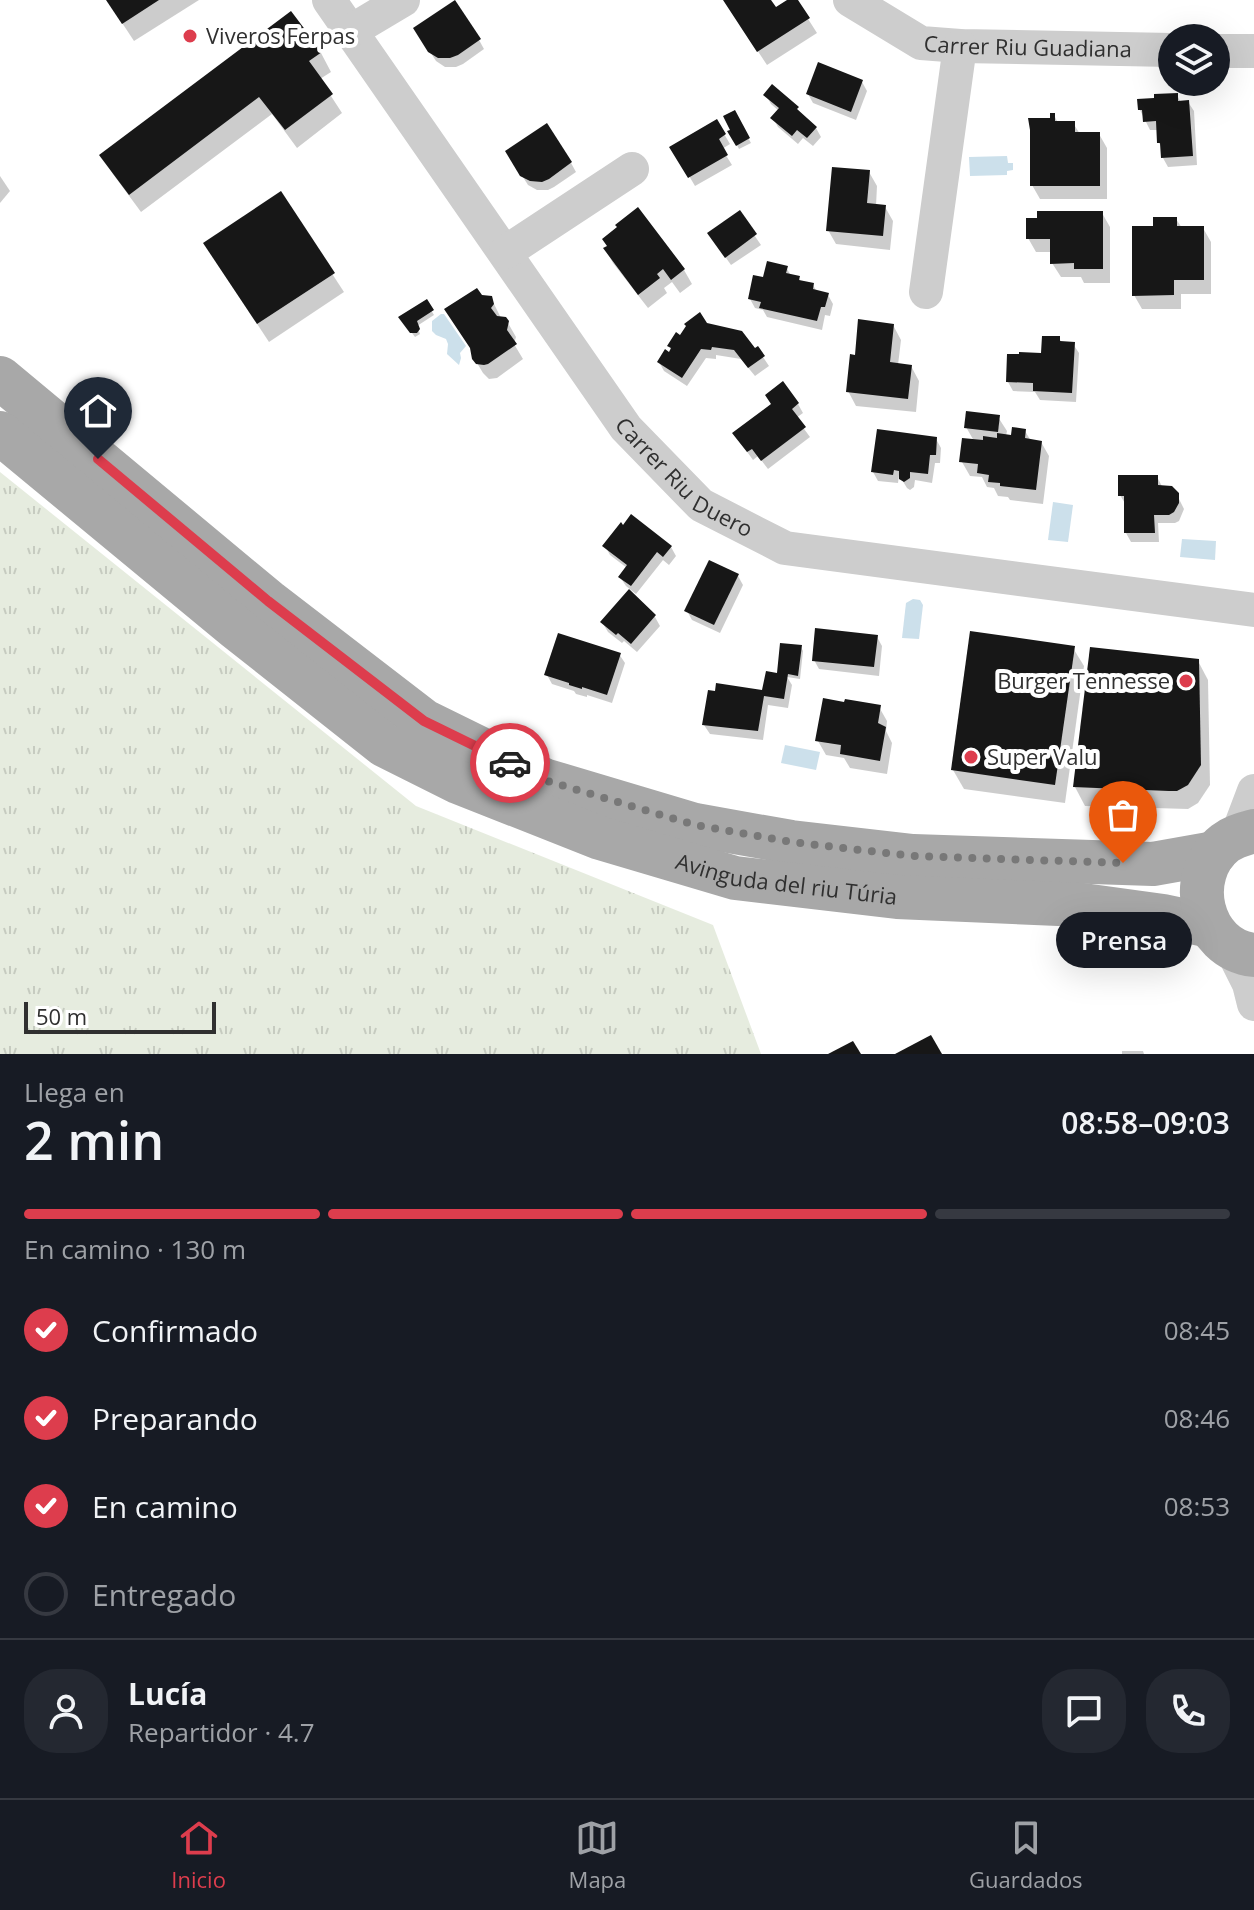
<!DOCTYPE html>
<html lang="es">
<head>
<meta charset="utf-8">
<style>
	body { margin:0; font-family:"Open Sans",sans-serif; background:#242831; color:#f1f3f6; height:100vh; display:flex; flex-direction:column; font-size:30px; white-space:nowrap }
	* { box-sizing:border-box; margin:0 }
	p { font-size:26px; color:#9ea1a6 }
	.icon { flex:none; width:44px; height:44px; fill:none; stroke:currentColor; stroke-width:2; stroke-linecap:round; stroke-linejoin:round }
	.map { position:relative; height:1054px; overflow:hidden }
	.sheet { display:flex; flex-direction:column; background:#171b24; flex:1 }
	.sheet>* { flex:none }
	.controls { position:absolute; left:1158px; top:24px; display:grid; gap:16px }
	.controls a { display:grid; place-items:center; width:72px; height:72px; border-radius:50%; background:#171b24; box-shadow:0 8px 32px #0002; font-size:40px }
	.scale { position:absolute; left:24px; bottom:20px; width:192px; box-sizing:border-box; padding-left:8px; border:4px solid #303030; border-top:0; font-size:22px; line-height:28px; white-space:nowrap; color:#303030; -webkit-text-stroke:6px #fff; paint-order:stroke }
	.pin { position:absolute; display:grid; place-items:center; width:68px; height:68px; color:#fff; margin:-82px -34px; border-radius:50% 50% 50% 0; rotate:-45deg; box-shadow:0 0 8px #0007 }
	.pin .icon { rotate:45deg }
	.courier { position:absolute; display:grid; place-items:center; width:80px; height:80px; margin:-40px; border:6px solid #dd3d4d; border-radius:50%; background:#fff; color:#222; box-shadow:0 2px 10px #0007 }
	.bubble { position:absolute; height:56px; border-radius:28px; background:#171b24; box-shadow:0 8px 32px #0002; font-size:26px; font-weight:600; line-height:56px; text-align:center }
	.summary em { font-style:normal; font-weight:600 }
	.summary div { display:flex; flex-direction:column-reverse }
	.summary { display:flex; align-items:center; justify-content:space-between; height:136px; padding:0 24px }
	h1 { font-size:52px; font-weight:600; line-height:60px }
	.bar { display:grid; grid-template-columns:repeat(4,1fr); gap:12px 8px; align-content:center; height:96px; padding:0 24px }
	.bar i { height:10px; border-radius:6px; background:#363941 }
	.bar .current { background:#dd3d4d }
	.bar p { grid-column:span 4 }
	.line { display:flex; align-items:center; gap:20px; padding:0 24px; border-top:2px solid #363941 }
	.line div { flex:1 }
	.round { display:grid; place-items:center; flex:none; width:84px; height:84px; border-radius:32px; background:#242831 }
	ol { padding:0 24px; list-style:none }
	li { display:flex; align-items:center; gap:24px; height:88px }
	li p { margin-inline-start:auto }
	li .icon { padding:8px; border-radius:50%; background:#dd3d4d; color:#fff; stroke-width:4 }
	li:last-child { color:#9ea1a6 }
	li i { width:44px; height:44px; border:4px solid #363941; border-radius:50% }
	.menu { display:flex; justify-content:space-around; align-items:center; height:112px; border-top:2px solid #363941; background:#171b24; font-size:22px; color:#9ea1a6 }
	.menu a { display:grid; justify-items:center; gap:4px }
	.menu .current { color:#dd3d4d }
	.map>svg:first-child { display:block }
	.grass { fill:url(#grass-tufts) }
	.water { fill:#cce0eb }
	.shadow { fill:#0003 }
	.building { fill:#171717 }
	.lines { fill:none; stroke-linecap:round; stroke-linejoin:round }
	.minor { stroke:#cdcdcd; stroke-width:34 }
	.major { stroke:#a8a8a8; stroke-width:44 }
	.done { stroke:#787878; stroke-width:8; stroke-dasharray:0 14.4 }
	.route { stroke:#dd3d4d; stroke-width:10 }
	.poi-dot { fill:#dd3d4d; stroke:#fff; stroke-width:3 }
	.labels { text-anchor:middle; stroke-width:8; stroke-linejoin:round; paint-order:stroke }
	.poi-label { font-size:22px; fill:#303030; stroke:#fff; text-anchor:start }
	.street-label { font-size:22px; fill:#303030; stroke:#fff }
</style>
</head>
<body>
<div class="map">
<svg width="1254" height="1054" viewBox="0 0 1254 1054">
	<defs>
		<pattern id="grass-tufts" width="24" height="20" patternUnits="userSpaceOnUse" patternTransform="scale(2)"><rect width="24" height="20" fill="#e6ecdf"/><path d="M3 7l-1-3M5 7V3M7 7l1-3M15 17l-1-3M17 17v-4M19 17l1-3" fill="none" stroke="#c6cbc0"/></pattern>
	</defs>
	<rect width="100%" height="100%" fill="#fff"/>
	<path class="grass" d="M0 472 416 806 713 925 761 1054H0Z"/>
	<g class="water">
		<path d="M1007 156 1008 163H1013V170L1007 171V175L970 176 969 157Z"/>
		<path d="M441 314H444L466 346 460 353 461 358 459 365 447 354 448 344 446 339 436 335 432 331V321Z"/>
		<path d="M1053 502 1073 505 1068 542 1048 540Z"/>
		<path d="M1182 539 1216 541 1215 560 1180 557Z"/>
		<path d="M913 599 920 600 923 605 919 639 902 638 906 603Z"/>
		<path d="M785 745 820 752 816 770 781 763Z"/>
	</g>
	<g class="shadow">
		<path d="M107 0H199L134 41Z"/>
		<path d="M724 0H769L775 10 790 0H796L817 33 767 65Z"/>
		<path d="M415 28 479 40 484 49 463 64 456 67H445L436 61Z"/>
		<path d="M321 53 331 72 320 79 342 113 297 148 272 114 141 212 113 174 102 156Z"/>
		<path d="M862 82 867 91 856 120 813 103 808 94Z"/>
		<path d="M772 87 797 109 802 116 816 128 821 137 813 146 803 138 798 144 778 127 773 118 779 111 771 104 766 95Z"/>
		<path d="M1177 95 1181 103 1188 102 1194 111 1197 165 1168 167 1163 158V149L1159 143 1158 130H1150L1140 110Z"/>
		<path d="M734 113 751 143 739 149 730 132Z"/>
		<path d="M1054 115 1058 123H1073L1080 134H1099L1107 148V199H1040L1032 185Z"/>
		<path d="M717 122 730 144 722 149 732 165 695 186 672 147Z"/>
		<path d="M507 152 571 163 576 172 554 187 548 190H537L528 185Z"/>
		<path d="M869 172 877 186 876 206 885 207 893 221 890 250 836 244 828 230Z"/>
		<path d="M0 176 10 191 0 203Z"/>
		<path d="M280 194 344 292 269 342 216 262Z"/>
		<path d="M739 213 761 245 731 265 715 242Z"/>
		<path d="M1102 213 1110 227V283H1084L1081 277H1061L1052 263V252H1036L1028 238Z"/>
		<path d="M1176 219 1182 228H1203L1211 242V294H1181V309H1142L1134 295 1155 228Z"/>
		<path d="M608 247 684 270 692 284 680 293 672 282 664 288 667 293 648 308 613 263 605 249Z"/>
		<path d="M786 267 791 276 799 278 801 282 813 285 817 292 828 295 833 304 830 316 825 315 822 330 767 317 763 310 755 308 750 299 765 279Z"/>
		<path d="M481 297 491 298 501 318 508 323 516 337 514 344 523 359 497 378 489 379 483 373 474 358Z"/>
		<path d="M426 302 434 315 417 326 420 334 415 337 403 321Z"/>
		<path d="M706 325 755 350 757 348 769 366 755 376 741 359 716 355V359L706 358 687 386 664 371 659 362 670 354 672 351 669 346Z"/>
		<path d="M893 325 901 340 898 365 911 366 919 381 916 412 856 406 848 391 856 357Z"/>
		<path d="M1059 338 1062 343 1073 344 1079 353 1076 402 1040 400 1035 392 1013 391 1008 382 1043 355Z"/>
		<path d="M798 404 803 413 796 418 810 437 768 469 758 456 753 460 740 442Z"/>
		<path d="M998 417 1007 431 1006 436 1013 437 1025 431 1031 441 1041 442 1049 456 1043 504 1010 500 1008 497 998 496 994 488 987 487 982 477 970 476 962 462 974 441 966 427Z"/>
		<path d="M936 439 941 448 940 463H935L932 483 915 480 914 487 910 490 907 488 899 475 898 483 878 481 873 472Z"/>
		<path d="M1157 477 1163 488 1175 491 1184 509 1179 521 1175 523H1158L1159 542H1131L1126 533V505L1120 495Z"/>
		<path d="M605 546 671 547 676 556 669 565 663 560 636 594 626 586 620 577 627 568 610 555Z"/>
		<path d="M738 576 743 585 720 633 692 620 687 611Z"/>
		<path d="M629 592 655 617 660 626 637 652 624 641 622 643 608 632 602 622Z"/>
		<path d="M877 637 882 646 879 676 819 669 814 660Z"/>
		<path d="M801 647 803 651 800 679 787 677 792 685 788 708 768 705 763 740 710 734 704 725 764 693 783 676Z"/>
		<path d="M1073 648 1084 666 1065 803 964 789 953 770Z"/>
		<path d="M619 654 625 663 612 703 587 695V697L576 694 574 691 552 684 547 675Z"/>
		<path d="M1198 661 1208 680 1210 785 1198 803 1188 809 1085 806 1075 787Z"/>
		<path d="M879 707 887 721 886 731 892 743 887 774 850 768 844 758 826 755 818 741Z"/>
		<path d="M1122 1051H1143L1144 1054H1122Z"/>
	</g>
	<g class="building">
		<path d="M106 0H159L122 24Z"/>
		<path d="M455 0 481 39 458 55 450 58H438L428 52 413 28Z"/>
		<path d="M723 0H771L776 7 787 0H798L810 18 757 52Z"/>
		<path d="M291 11 322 52 309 61 333 94 285 130 259 97 129 195 99 155Z"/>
		<path d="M818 62 863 80 851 112 806 94Z"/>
		<path d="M772 84 799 107 797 109 817 127 807 138 797 130 792 136 770 118 779 108 763 95Z"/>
		<path d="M1178 93V101L1189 100 1193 156 1161 158 1160 143H1157L1156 121 1143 122 1142 110H1138L1137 99 1154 98V94Z"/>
		<path d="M735 110 750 138 736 146 727 131 730 130 723 116Z"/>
		<path d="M1050 113H1055V121H1075V132H1100V186H1030V130L1028 118H1050Z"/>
		<path d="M717 119 726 134 719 139 728 155 688 178 669 147Z"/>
		<path d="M547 123 572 162 549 179 542 182 530 181 520 176 505 151Z"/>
		<path d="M832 167 870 170 867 203 886 205 883 236 826 231Z"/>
		<path d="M281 191 335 273 257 324 203 243Z"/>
		<path d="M638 207 685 269 671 280 663 269 657 274 660 278 638 295 603 248 607 246 602 239 617 227 615 225Z"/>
		<path d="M740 210 757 234 725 258 707 233Z"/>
		<path d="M1037 211H1103V269H1074V263L1050 264V239H1026V218H1037Z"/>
		<path d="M1153 217H1177V226H1204V280H1174V295L1132 296V226H1153Z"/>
		<path d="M767 261 788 266 786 273 800 276 799 280 814 283 813 289 829 293 825 307H821L817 321 759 308 761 302 748 299 753 275 763 277Z"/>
		<path d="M477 288 482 295 492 296 494 304 491 308 497 316 506 317 509 321 507 330 517 344 488 364 484 365 476 364 472 359 470 348 444 309Z"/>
		<path d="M427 299 434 310 417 321 420 329 417 333H410L398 317Z"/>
		<path d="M700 312 707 323 742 331 755 348 758 346 765 356 748 368 734 350 712 347 711 350 701 349 682 378 657 362 665 349 669 352 671 348 667 346 676 332 680 335 686 326 684 324Z"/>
		<path d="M858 319 894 324 890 362 912 365 908 399 846 392 850 354 855 355Z"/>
		<path d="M1042 336H1060V341L1075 342 1072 393 1033 391V383L1006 382 1007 354H1019V352L1041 353Z"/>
		<path d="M783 381 799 403 792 409 806 427 761 461 752 449 747 452 732 433 771 404 765 395Z"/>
		<path d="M966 411 1000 415 998 432 964 428Z"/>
		<path d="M1012 427 1026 429 1025 438 1042 441 1036 490 1000 486V483L988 482 989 475 977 473 978 464 959 462 962 438 983 440V436L997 438V433L1011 435Z"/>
		<path d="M877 429 937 437 936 455H930L928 474 910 472V478L904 482 899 479V471L894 470 893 475 871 472Z"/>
		<path d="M1118 475H1158V485L1172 486 1179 493V503L1174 512 1169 515H1154L1155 533H1124V496H1118Z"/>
		<path d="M631 514 672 546 663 557 657 552 631 586 618 577 627 565 602 546 621 522 623 525Z"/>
		<path d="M709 560 739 574 714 625 684 611Z"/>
		<path d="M629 589 656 615 631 644 618 633 616 635 600 622Z"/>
		<path d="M815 628 878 635 874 667 812 661Z"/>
		<path d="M970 631 1075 646 1055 785 951 770Z"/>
		<path d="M558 633 621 653 607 695 582 687V689L569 685V683L544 675Z"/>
		<path d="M780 643 802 645 798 676 788 674 784 699 764 696 758 731 702 725 708 690 715 691 716 683 762 690 766 671 777 673Z"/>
		<path d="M1090 647 1199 659 1201 765 1188 785 1177 791H1169L1073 787Z"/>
		<path d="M823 698 844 702 845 699 881 705 878 723 886 727 880 761 840 754 841 745 815 741Z"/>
		<path d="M931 1035 942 1054H895Z"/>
		<path d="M853 1041 861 1054H828Z"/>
	</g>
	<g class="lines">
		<g class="minor">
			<path id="s1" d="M329 0 626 428 701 505 785 548 1254 610"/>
			<path id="s2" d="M850 0 921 43 960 46 1172 50"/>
			<path d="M351 31 403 0"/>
			<path d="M1216 51H1254"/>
			<path d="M506 252 632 169"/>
			<path d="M926 292 960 46"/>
			<path d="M1237 836 1254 791"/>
			<path d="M1230 946 1249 984 1254 1004"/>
		</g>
		<g class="major">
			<path d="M0 378 268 601 424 721 544 780 695 825 791 842 913 856 1153 864 1215 853"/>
			<path id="s3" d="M0 433 236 628 384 745 458 782 600 838 735 878 897 897 1083 905 1163 916 1210 926"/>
			<path d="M1254 831C1244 834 1234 836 1225 843 1184 875 1200 949 1254 955"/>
		</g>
	</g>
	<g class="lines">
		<path class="done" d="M510 763 544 780 695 825 791 842 913 856 1123 863"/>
		<path class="route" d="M98 459 268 601 424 721 510 763"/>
	</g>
	<g class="poi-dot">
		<circle cx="190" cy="36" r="8"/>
		<circle cx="1186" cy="681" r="8"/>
		<circle cx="971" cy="757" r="8"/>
	</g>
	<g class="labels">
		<g class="poi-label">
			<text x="206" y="44">Viveros Ferpas</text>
			<text x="1170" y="689" text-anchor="end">Burger Tennesse</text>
			<text x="987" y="765">Super Valu</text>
		</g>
		<g class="street-label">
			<text dy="8" stroke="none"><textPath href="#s2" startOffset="190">Carrer Riu Guadiana</textPath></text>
			<text dy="8" stroke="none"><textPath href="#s1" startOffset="598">Carrer Riu Duero</textPath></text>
			<text dy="8" stroke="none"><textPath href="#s3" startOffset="922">Avinguda del riu Túria</textPath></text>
		</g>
	</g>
</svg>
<div class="controls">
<a><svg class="icon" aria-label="layers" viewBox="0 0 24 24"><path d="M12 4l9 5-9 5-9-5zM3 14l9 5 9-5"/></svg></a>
</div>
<div class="scale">50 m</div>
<div class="pin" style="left:1123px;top:863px;background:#ea580c"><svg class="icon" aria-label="bag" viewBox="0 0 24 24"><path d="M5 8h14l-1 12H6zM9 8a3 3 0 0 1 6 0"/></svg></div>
<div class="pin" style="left:98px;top:459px;background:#1f2937"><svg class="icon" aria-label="home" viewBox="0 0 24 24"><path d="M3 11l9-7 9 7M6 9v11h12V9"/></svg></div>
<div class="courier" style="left:510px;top:763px"><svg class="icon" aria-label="car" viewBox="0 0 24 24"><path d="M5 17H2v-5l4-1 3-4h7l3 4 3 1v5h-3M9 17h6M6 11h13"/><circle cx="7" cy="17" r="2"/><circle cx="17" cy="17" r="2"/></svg></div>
<div class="bubble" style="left:1056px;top:912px;width:136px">Prensa</div>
</div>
<section class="sheet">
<div class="summary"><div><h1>2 min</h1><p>Llega en</p></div><em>08:58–09:03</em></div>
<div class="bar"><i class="current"></i><i class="current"></i><i class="current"></i><i></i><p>En camino · 130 m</p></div>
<ol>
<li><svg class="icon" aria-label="check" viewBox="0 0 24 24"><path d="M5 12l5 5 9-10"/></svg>Confirmado<p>08:45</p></li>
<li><svg class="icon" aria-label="check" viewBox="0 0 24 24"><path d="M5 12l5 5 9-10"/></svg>Preparando<p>08:46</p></li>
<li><svg class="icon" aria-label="check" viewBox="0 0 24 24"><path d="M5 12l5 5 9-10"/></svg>En camino<p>08:53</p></li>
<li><i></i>Entregado</li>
</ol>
<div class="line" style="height:144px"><a class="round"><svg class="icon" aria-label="person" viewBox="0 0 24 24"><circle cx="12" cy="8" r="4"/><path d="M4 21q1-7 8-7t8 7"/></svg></a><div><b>Lucía</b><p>Repartidor · 4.7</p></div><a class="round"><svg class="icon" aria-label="chat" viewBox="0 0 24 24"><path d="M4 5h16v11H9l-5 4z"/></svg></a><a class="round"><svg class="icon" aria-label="phone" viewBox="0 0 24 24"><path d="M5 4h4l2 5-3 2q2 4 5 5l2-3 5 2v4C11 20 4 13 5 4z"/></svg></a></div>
</section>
<nav class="menu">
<a class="current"><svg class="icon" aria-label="home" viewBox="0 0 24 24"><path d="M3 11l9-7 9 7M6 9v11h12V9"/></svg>Inicio</a>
<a><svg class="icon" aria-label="map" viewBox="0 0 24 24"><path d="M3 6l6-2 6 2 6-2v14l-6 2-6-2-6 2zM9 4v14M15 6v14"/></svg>Mapa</a>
<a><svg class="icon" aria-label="saved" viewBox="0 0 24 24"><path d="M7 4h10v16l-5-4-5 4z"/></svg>Guardados</a>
</nav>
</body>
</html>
